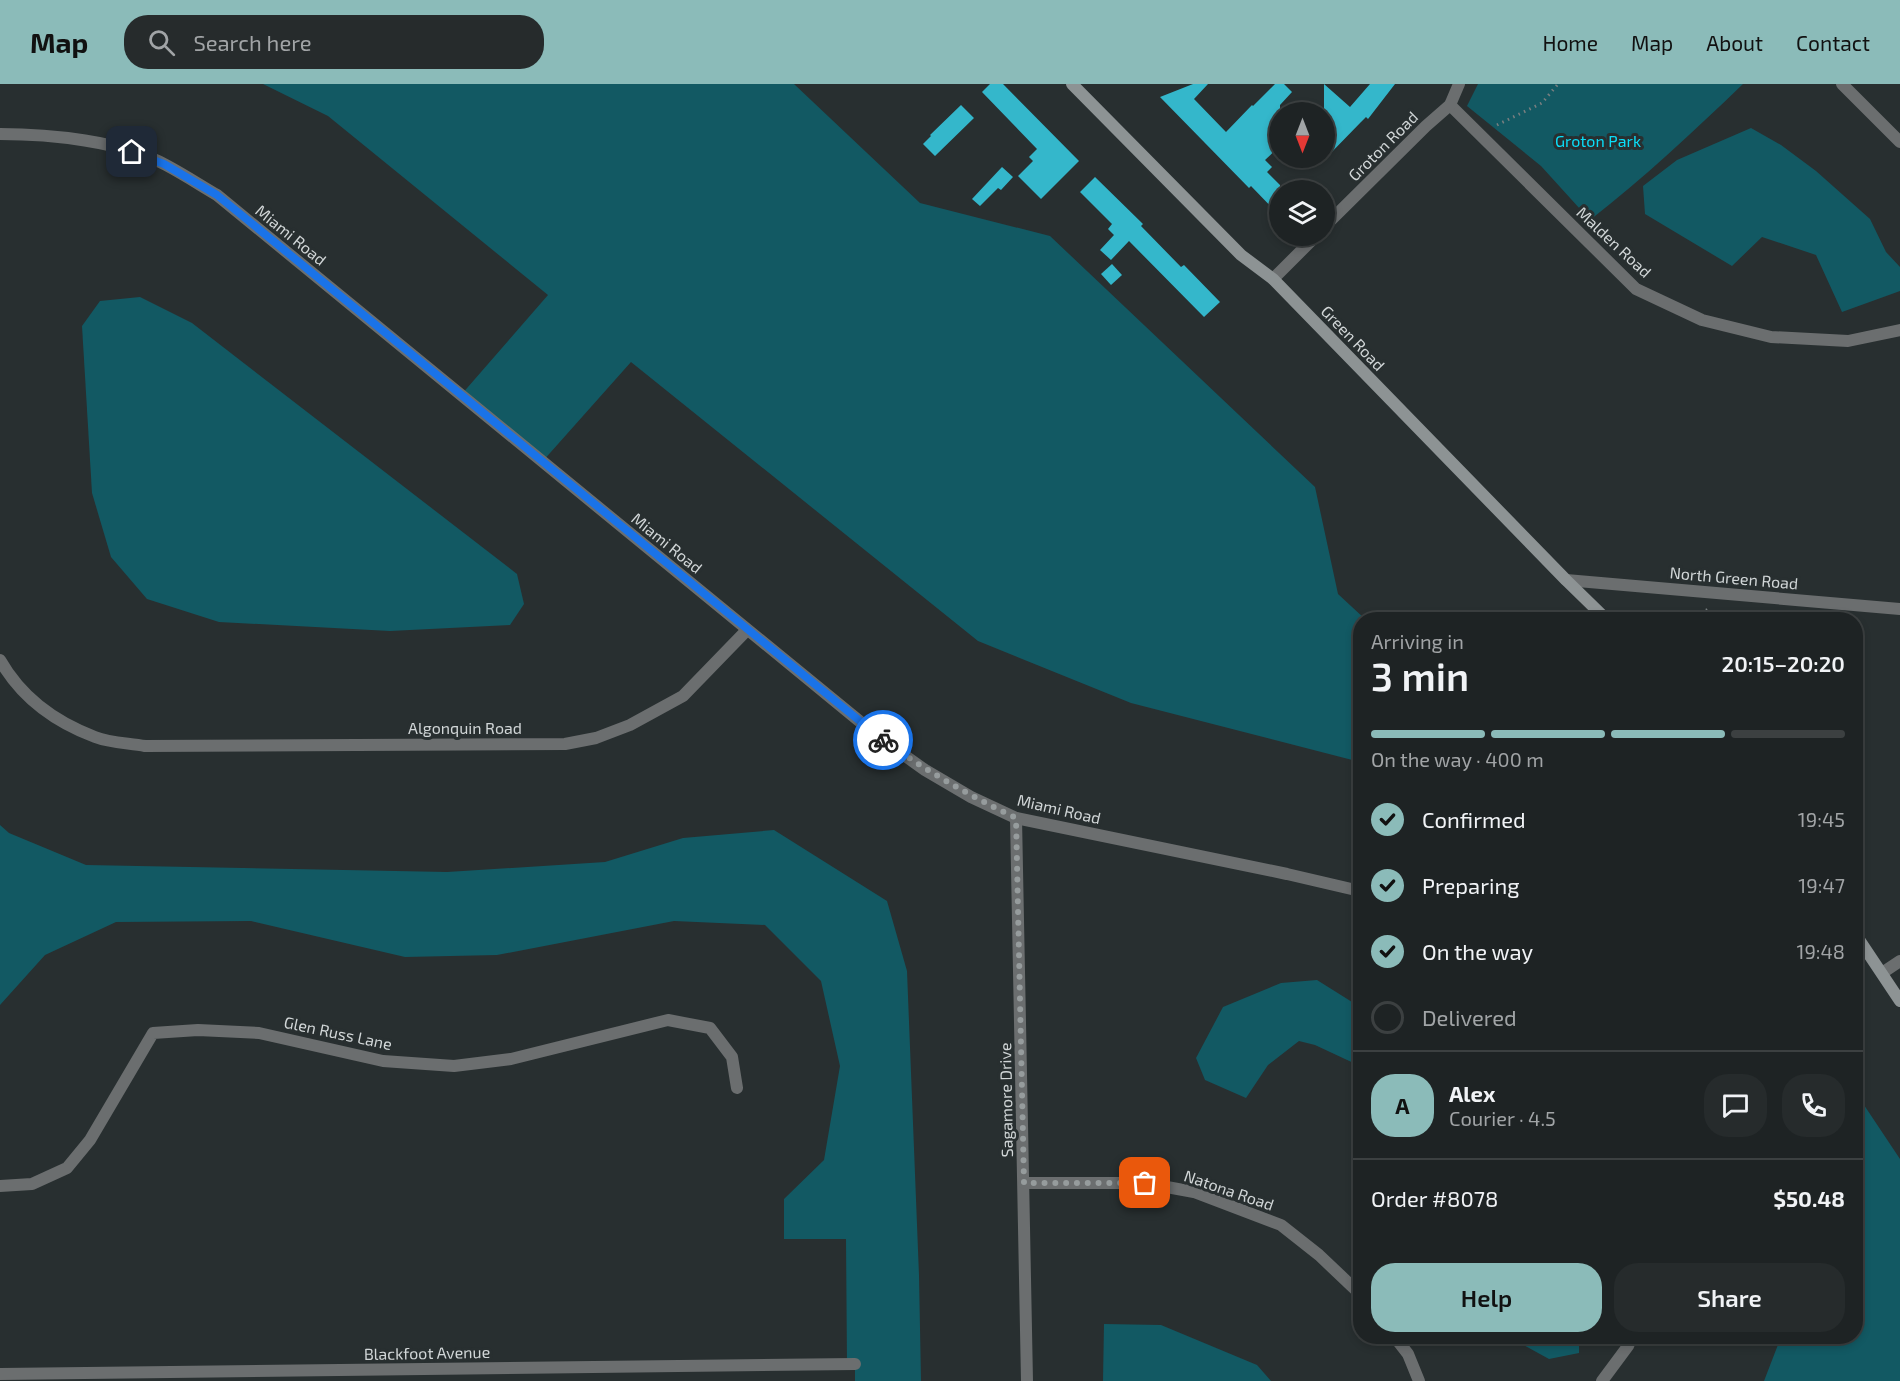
<!DOCTYPE html>
<html lang="en">
<head>
<meta charset="utf-8">
<style>
	body { margin:0; font-family:"Exo 2",sans-serif; background:#262b2c; color:#f1f3f6; height:100vh; display:flex; flex-direction:column; font-size:22px; white-space:nowrap }
	* { box-sizing:border-box; margin:0 }
	p { font-size:20px; color:#a1a4a6 }
	.icon { flex:none; width:33px; height:33px; fill:none; stroke:currentColor; stroke-width:2; stroke-linecap:round; stroke-linejoin:round }
	.map { position:relative; flex:1; overflow:hidden }
	.drawer { position:absolute; left:1353px; top:528px; width:510px; height:732px; display:flex; flex-direction:column; background:#1e2324; border-radius:24px; box-shadow:0 3px 9px #0003,0 0 0 2px #3c4041 }
	.drawer>* { flex:none }
	.needle { width:39px; rotate:180deg }
	.fabs { position:absolute; left:1269px; top:18px; display:grid; gap:12px }
	.fabs a { display:grid; place-items:center; width:66px; height:66px; border-radius:50%; background:#1e2324; box-shadow:0 3px 9px #0003,0 0 0 2px #3c4041; font-size:30px }
	.pin { position:absolute; display:grid; place-items:center; width:51px; height:51px; color:#fff; margin:-26px; border-radius:12px; box-shadow:0 3px 9px #0006 }
	.courier { position:absolute; display:grid; place-items:center; width:60px; height:60px; margin:-30px; border:4px solid #1a73e8; border-radius:50%; background:#fff; color:#222; box-shadow:0 2px 8px #0007 }
	.summary em { font-style:normal; font-weight:600 }
	.summary div { display:flex; flex-direction:column-reverse }
	.summary { display:flex; align-items:center; justify-content:space-between; height:102px; padding:0 18px }
	h1 { font-size:39px; font-weight:600; line-height:45px }
	.bar { display:grid; grid-template-columns:repeat(4,1fr); gap:9px 6px; align-content:center; height:72px; padding:0 18px }
	.bar i { height:8px; border-radius:4px; background:#3c4041 }
	.bar .selected { background:#8bbbb9 }
	.bar p { grid-column:span 4 }
	.line { display:flex; align-items:center; gap:15px; padding:0 18px; border-top:2px solid #3c4041 }
	.line div { flex:1 }
	.round { display:grid; place-items:center; flex:none; width:63px; height:63px; border-radius:24px; background:#262b2c }
	ol { padding:0 18px; list-style:none }
	li { display:flex; align-items:center; gap:18px; height:66px }
	li p { margin-inline-start:auto }
	li .icon { padding:6px; border-radius:50%; background:#8bbbb9; color:#111; stroke-width:4 }
	li:last-child { color:#a1a4a6 }
	li i { width:33px; height:33px; border:3px solid #3c4041; border-radius:50% }
	.primary-button { display:flex; gap:12px; margin-top:auto; padding:12px 18px }
	.primary-button a { flex:1; height:69px; border-radius:24px; background:#8bbbb9; color:#111; font-size:24px; font-weight:600; line-height:69px; text-align:center }
	.primary-button a+a { background:#262b2c; color:#f1f3f6 }
	header { display:flex; align-items:center; gap:36px; box-sizing:border-box; height:84px; padding:0 30px; background:#8bbbb9; color:#111 }
	header strong { font-size:28px }
	nav { display:flex; gap:33px; margin-inline-start:auto; font-size:21px }
	.search { width:420px; height:54px; background:#262b2c; display:flex; align-items:center; gap:15px; box-sizing:border-box; padding:0 21px; border-radius:24px; color:#a1a4a6; font-size:22px }
	.map>svg:first-child { display:block }
	.green { fill:#125963 }
	.building { fill:#34b7cb }
	.lines { fill:none; stroke-linecap:round; stroke-linejoin:round }
	.path { stroke:#797f80; stroke-width:3; stroke-dasharray:1.5 4.5; stroke-linecap:butt }
	.minor { stroke:#6b6e6f; stroke-width:12 }
	.secondary { stroke:#8d9394; stroke-width:12 }
	.done { stroke:#969c9d; stroke-width:6; stroke-dasharray:0 10.8 }
	.route { stroke:#1a73e8; stroke-width:8 }
	.labels { text-anchor:middle; stroke-width:6; stroke-linejoin:round; paint-order:stroke }
	.park-label { font-size:16px; fill:#0adef8; stroke:#282f30 }
	.street-label { font-size:16px; fill:#d1d6d7; stroke:#282f30 }
</style>
</head>
<body>
<header>
<strong>Map</strong>
<div class="search"><svg class="icon" aria-label="search" viewBox="0 0 24 24"><circle cx="10" cy="10" r="6"/><path d="M15 15l6 6"/></svg>Search here</div>
<nav><a>Home</a><a>Map</a><a>About</a><a>Contact</a></nav>
</header>
<div class="map">
<svg width="1900" height="1297" viewBox="0 0 1900 1297">
	<rect width="100%" height="100%" fill="#282f30"/>
	<g class="green">
		<path d="M263 0H794L920 119 1050 152 1315 403 1338 510 1365 535 1360 536V678L1131 619 978 557 631 278 542 378 461 311 548 211 328 32Z"/>
		<path d="M1478 0H1743C1693 48 1644 94 1590 136L1541 82 1467 22Z"/>
		<path d="M1751 44 1781 61 1816 87 1870 135 1886 168 1900 183V207L1842 228 1816 171 1762 153 1732 182 1645 130 1643 102 1677 76Z"/>
		<path d="M140 213 192 239 517 490 524 520 510 541 390 547 219 538 147 515 111 473 92 409 82 242 100 217Z"/>
		<path d="M0 741 9 749 86 781 447 788 605 778 683 754 774 746 887 817 907 887 919 1191 921 1297H855V1281L847 1280 846 1155H784V1115L824 1076 840 982 821 897 765 841 674 837 497 871 405 873 251 837 116 838 45 871 0 921Z"/>
		<path d="M1317 896 1360 923V982L1315 961 1299 957 1268 981 1246 1014 1205 996 1196 974 1223 923 1281 899Z"/>
		<path d="M1856 1009 1900 1075V1297H1764L1781 1253 1856 1252Z"/>
		<path d="M1104 1240 1161 1241 1257 1281 1271 1297H1103Z"/>
		<path d="M1515 1253H1579V1269L1549 1275 1516 1257Z"/>
	</g>
	<g class="building">
		<path d="M990 0H1003L1079 77 1041 115 1018 92 1033 77 1029 73 1037 65 982 8Z"/>
		<path d="M1193 0H1208L1194 15 1226 48 1252 21 1253 22 1275 0H1284L1292 8 1280 21V62L1265 76 1272 83 1267 88 1280 101V132L1251 102 1249 104 1160 13Z"/>
		<path d="M1324 0 1350 23 1370 0H1395L1368 35 1366 33 1361 38 1324 76Z"/>
		<path d="M961 21 974 34 935 72 923 60 931 52 930 51Z"/>
		<path d="M1002 83 1013 93 1001 106 998 104 980 122 972 115Z"/>
		<path d="M1095 93 1143 140 1141 142 1181 183 1184 181 1220 218 1204 233 1129 157 1111 176 1100 166 1114 151 1108 145 1112 140 1080 108Z"/>
		<path d="M1112 180 1122 191 1111 201 1101 190Z"/>
	</g>
	<g class="lines">
		<g class="path">
			<path d="M1497 41 1542 19 1558 0"/>
			<path d="M1691 536 1708 525"/>
		</g>
		<g class="minor">
			<path d="M1842 0 1900 58"/>
			<path d="M1450 21 1636 205 1702 236 1771 253 1848 257 1900 246"/>
			<path d="M0 50C50 50 121 57 166 81 183 90 200 101 217 111L880 654 925 686 971 713 1016 734 1287 790 1360 807"/>
			<path d="M1324 143 1426 42 1450 21 1459 0"/>
			<path d="M1273 195 1316 152"/>
			<path d="M1566 496 1900 525"/>
			<path d="M0 576C21 613 55 638 95 653 110 659 129 659 145 662L565 660 596 654 630 641 683 612 747 546"/>
			<path d="M1016 734 1027 1297"/>
			<path d="M1882 889 1900 877"/>
			<path d="M1024 1099H1145L1194 1108 1281 1141 1319 1171 1360 1210"/>
			<path d="M0 1102 32 1100 67 1084 90 1056 153 949 198 946 259 949 383 977 454 982 511 975 668 936 710 944 732 973 737 1004"/>
			<path d="M1394 1252 1408 1270 1419 1297"/>
			<path d="M0 1290 855 1280"/>
			<path d="M1602 1297 1628 1262 1632 1252"/>
		</g>
		<g class="secondary">
			<path d="M1072 0 1241 171 1273 195 1566 496 1607 536"/>
			<path d="M1856 851 1900 917"/>
		</g>
	</g>
	<g class="lines">
		<path class="done" d="M883 656C925 686 968 711 1016 734L1024 1099H1145"/>
		<path class="route" d="M132 68 164 80 217 111 883 656"/>
	</g>
	<g class="labels">
		<g class="park-label">
			<text x="1598" y="63">Groton Park</text>
		</g>
		<g class="street-label">
			<text transform="translate(1383 62) rotate(-45)" y="6">Groton Road</text>
			<text transform="translate(291 151) rotate(39)" y="6">Miami Road</text>
			<text transform="translate(1614 158) rotate(43)" y="6">Malden Road</text>
			<text transform="translate(1353 254) rotate(46)" y="6">Green Road</text>
			<text transform="translate(667 459) rotate(39)" y="6">Miami Road</text>
			<text transform="translate(1734 494) rotate(5)" y="6">North Green Road</text>
			<text x="465" y="650">Algonquin Road</text>
			<text transform="translate(1059 725) rotate(13)" y="6">Miami Road</text>
			<text transform="translate(338 949) rotate(12)" y="6">Glen Russ Lane</text>
			<text transform="translate(1006 1016) rotate(-91)" y="6">Sagamore Drive</text>
			<text transform="translate(1229 1106) rotate(19)" y="6">Natona Road</text>
			<text transform="translate(427 1269) rotate(-1)" y="6">Blackfoot Avenue</text>
		</g>
	</g>
</svg>
<div class="fabs">
<a><svg class="needle" viewBox="-14 -14 28 28"><path d="M0-13l5 13h-10z" fill="#e53935"/><path d="M0 13l5-13h-10z" fill="#a1a4a6"/></svg></a>
<a><svg class="icon" aria-label="layers" viewBox="0 0 24 24"><path d="M12 4l9 5-9 5-9-5zM3 14l9 5 9-5"/></svg></a>
</div>
<div class="pin" style="left:1145px;top:1099px;background:#ea580c"><svg class="icon" aria-label="bag" viewBox="0 0 24 24"><path d="M5 8h14l-1 12H6zM9 8a3 3 0 0 1 6 0"/></svg></div>
<div class="pin" style="left:132px;top:68px;background:#1f2937"><svg class="icon" aria-label="home" viewBox="0 0 24 24"><path d="M3 11l9-7 9 7M6 9v11h12V9"/></svg></div>
<div class="courier" style="left:883px;top:656px"><svg class="icon" aria-label="bike" viewBox="0 0 24 24"><circle cx="6" cy="16" r="4"/><circle cx="18" cy="16" r="4"/><path d="M6 16l4-8h5l3 8M10 8l3 8H6M13 5h3"/></svg></div>
<section class="drawer">
<div class="summary"><div><h1>3 min</h1><p>Arriving in</p></div><em>20:15–20:20</em></div>
<div class="bar"><i class="selected"></i><i class="selected"></i><i class="selected"></i><i></i><p>On the way · 400 m</p></div>
<ol>
<li><svg class="icon" aria-label="check" viewBox="0 0 24 24"><path d="M5 12l5 5 9-10"/></svg>Confirmed<p>19:45</p></li>
<li><svg class="icon" aria-label="check" viewBox="0 0 24 24"><path d="M5 12l5 5 9-10"/></svg>Preparing<p>19:47</p></li>
<li><svg class="icon" aria-label="check" viewBox="0 0 24 24"><path d="M5 12l5 5 9-10"/></svg>On the way<p>19:48</p></li>
<li><i></i>Delivered</li>
</ol>
<div class="line" style="height:108px"><b class="round" style="background:#8bbbb9;color:#111">A</b><div><b>Alex</b><p>Courier · 4.5</p></div><a class="round"><svg class="icon" aria-label="chat" viewBox="0 0 24 24"><path d="M4 5h16v11H9l-5 4z"/></svg></a><a class="round"><svg class="icon" aria-label="phone" viewBox="0 0 24 24"><path d="M5 4h4l2 5-3 2q2 4 5 5l2-3 5 2v4C11 20 4 13 5 4z"/></svg></a></div>
<div class="line" style="height:78px"><div>Order #8078</div><b>$50.48</b></div>
<div class="primary-button"><a>Help</a><a>Share</a></div>
</section>
</div>
</body>
</html>
